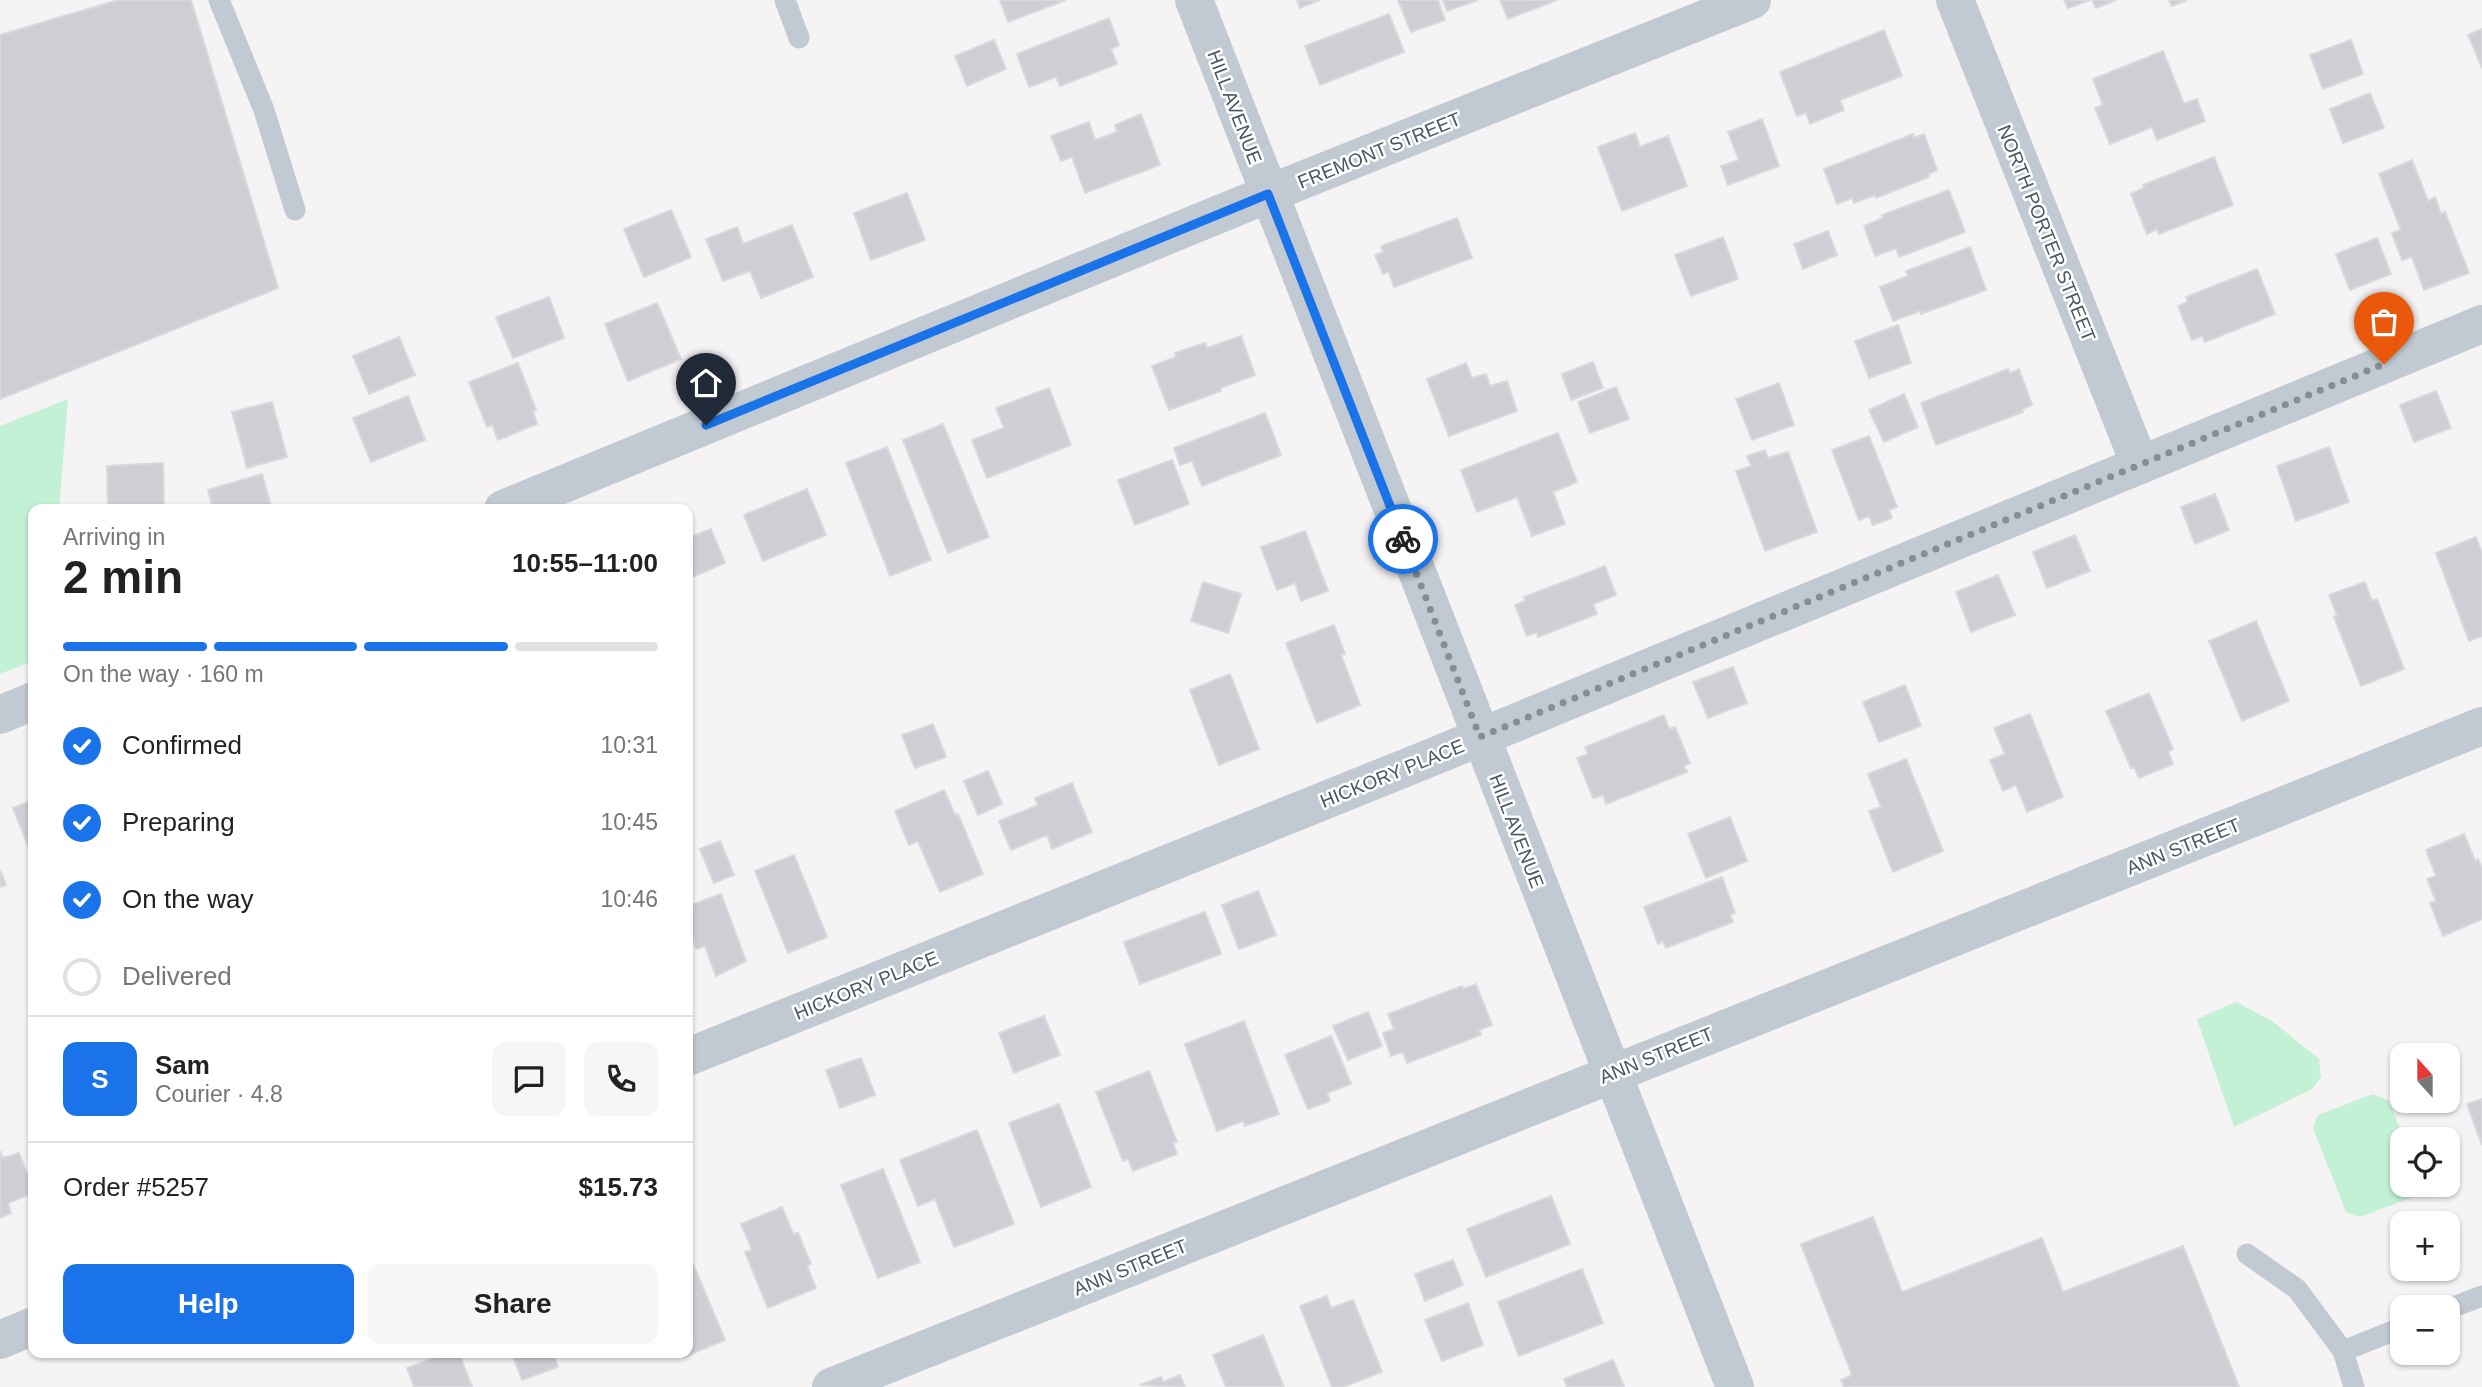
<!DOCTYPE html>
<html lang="en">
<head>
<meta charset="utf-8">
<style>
	body { margin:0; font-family:Arial,sans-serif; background:#f6f6f6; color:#222; height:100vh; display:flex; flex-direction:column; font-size:26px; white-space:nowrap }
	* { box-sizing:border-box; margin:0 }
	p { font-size:23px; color:#767676 }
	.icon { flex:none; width:38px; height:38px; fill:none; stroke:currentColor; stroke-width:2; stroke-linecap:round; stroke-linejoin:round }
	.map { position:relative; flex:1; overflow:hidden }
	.drawer { position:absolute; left:28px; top:504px; width:665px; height:854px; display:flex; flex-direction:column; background:#fff; border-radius:14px; box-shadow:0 2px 5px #0004 }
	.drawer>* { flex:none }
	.needle { width:46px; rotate:339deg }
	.fabs { position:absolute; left:2390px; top:1043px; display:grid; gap:14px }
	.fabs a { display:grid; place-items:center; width:70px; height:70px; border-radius:14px; background:#fff; box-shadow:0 2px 5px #0004; font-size:35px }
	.pin { position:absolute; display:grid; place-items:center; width:60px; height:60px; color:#fff; margin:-72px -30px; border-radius:50% 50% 50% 0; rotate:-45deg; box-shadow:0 0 7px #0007 }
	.pin .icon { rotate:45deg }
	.courier { position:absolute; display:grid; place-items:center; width:70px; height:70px; margin:-35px; border:5px solid #1a73e8; border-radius:50%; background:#fff; color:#222; box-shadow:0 2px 9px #0007 }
	.headline em { font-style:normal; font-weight:800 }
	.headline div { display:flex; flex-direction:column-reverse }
	.headline { display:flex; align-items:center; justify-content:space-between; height:119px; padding:0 35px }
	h1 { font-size:46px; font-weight:800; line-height:52px }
	.bar { display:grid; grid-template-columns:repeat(4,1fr); gap:10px 7px; align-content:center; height:84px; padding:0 35px }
	.bar i { height:9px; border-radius:5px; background:#e0e0e0 }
	.bar .active { background:#1a73e8 }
	.bar p { grid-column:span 4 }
	.line { display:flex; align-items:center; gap:18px; padding:0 35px; border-top:2px solid #e0e0e0 }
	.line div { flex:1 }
	.round { display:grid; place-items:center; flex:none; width:74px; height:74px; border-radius:14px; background:#f6f6f6 }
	ol { padding:0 35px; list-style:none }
	li { display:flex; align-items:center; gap:21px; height:77px }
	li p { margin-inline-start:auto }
	li .icon { padding:7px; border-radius:50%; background:#1a73e8; color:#fff; stroke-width:4 }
	li:last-child { color:#767676 }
	li i { width:38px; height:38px; border:4px solid #e0e0e0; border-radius:50% }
	.primary-button { display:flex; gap:14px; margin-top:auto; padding:14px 35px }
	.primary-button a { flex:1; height:80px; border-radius:14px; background:#1a73e8; color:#fff; font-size:28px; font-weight:800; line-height:80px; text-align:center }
	.primary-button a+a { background:#f6f6f6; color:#222 }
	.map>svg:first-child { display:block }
	.green { fill:#c3f1d5 }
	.building { fill:#cdcfd5; stroke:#d7d9de; stroke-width:2 }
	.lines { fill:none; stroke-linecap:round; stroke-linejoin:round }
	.lane { stroke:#c1cad2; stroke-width:21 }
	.street { stroke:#c1cad2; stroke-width:38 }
	.done { stroke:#868d94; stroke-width:7; stroke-dasharray:0 12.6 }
	.route { stroke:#1a73e8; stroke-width:9 }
	.labels { text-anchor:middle; stroke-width:5; stroke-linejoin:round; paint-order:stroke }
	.street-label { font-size:19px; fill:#4a5661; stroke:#fff }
</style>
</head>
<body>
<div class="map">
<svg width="2482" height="1387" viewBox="0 0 2482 1387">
	<rect width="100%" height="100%" fill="#f5f3f3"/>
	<g class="green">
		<path d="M68 399 59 509H33V661L0 674V426Z"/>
		<path d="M2236 1002 2272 1021 2319 1059 2321 1077 2312 1089 2234 1127 2197 1019Z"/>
		<path d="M2373 1094 2389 1101 2404 1139 2403 1185H2417L2413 1197 2360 1217 2346 1212 2313 1128 2318 1115Z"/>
	</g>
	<g class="building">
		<path d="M118 0H191L278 288 0 399V35Z"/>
		<path d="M1000 0H1066L1008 22Z"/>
		<path d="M1297 0H1320L1300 8Z"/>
		<path d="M1398 0H1438L1445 20 1411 32Z"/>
		<path d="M1443 0H1478L1447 11Z"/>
		<path d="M1500 0H1557L1508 19Z"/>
		<path d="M2064 0H2090L2068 8Z"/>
		<path d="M2092 0H2116L2096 8Z"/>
		<path d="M2169 0H2187L2172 6Z"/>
		<path d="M1389 14 1404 52 1320 85 1305 46Z"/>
		<path d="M1109 18 1119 45 1111 49 1117 64 1060 86 1056 77 1029 87 1017 54Z"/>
		<path d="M2482 29V68L2468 35Z"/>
		<path d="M1884 30 1902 76 1840 100 1844 110 1810 124 1806 113 1797 116 1780 72Z"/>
		<path d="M994 40 1006 69 967 86 955 56Z"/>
		<path d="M2351 40 2363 74 2323 89 2310 55Z"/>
		<path d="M2163 51 2184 104 2197 99 2205 121 2157 140 2152 127 2110 144 2095 108 2103 105 2093 79Z"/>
		<path d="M2370 93 2384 128 2343 143 2330 109Z"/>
		<path d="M1141 114 1160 165 1085 193 1072 157 1061 161 1051 136 1089 122 1095 140 1117 132 1115 125Z"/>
		<path d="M1762 119 1779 166 1728 185 1721 166 1739 160 1728 132Z"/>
		<path d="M1635 133 1640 147 1668 136 1687 186 1622 211 1598 147Z"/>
		<path d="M1913 134 1914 138 1924 134 1937 170 1928 174 1929 177 1876 198 1875 195 1854 203 1852 198 1837 204 1824 169Z"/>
		<path d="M2214 157 2233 205 2159 234 2157 229 2147 234 2131 194 2144 188 2143 185Z"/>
		<path d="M2412 160 2428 201 2435 197 2441 214 2445 212 2469 273 2424 290 2412 257 2402 260 2392 233 2401 230 2379 174Z"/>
		<path d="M1949 190 1965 232 1899 257 1896 248 1875 256 1864 226 1883 218 1882 215Z"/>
		<path d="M907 193 925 240 871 260 854 213Z"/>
		<path d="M671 210 691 257 644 277 624 229Z"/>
		<path d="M1457 218 1472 258 1394 287 1389 272 1383 274 1375 255 1383 252 1381 246Z"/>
		<path d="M792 225 813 277 761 298 750 271 723 281 706 239 737 227 743 244Z"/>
		<path d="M1828 231 1837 255 1803 269 1794 244Z"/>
		<path d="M1723 237 1738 279 1691 296 1675 255Z"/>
		<path d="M2377 238 2391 274 2350 290 2336 254Z"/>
		<path d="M1970 247 1986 290 1921 314 1920 311 1893 321 1880 287 1908 276 1906 271Z"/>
		<path d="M2257 269 2275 314 2205 342 2202 336 2192 340 2178 306 2188 302 2186 297Z"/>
		<path d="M549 297 564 338 513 358 496 317Z"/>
		<path d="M657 303 681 359 628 381 605 324Z"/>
		<path d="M1898 325 1911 363 1869 378 1855 341Z"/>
		<path d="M1241 336 1255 375 1220 388 1221 391 1169 410 1152 366 1176 357 1175 353 1205 343 1207 348Z"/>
		<path d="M399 337 415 375 369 394 353 356Z"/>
		<path d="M1593 362 1603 388 1571 400 1562 374Z"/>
		<path d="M518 363 536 410 533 411 537 424 498 440 492 425 487 427 469 382Z"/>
		<path d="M1466 363 1472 378 1486 374 1490 386 1507 381 1517 411 1449 436 1427 379Z"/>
		<path d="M2008 369 2010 373 2019 369 2032 405 2022 409 2023 412 1936 445 1921 403Z"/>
		<path d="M1779 383 1794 425 1752 440 1736 399Z"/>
		<path d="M1616 387 1629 419 1590 433 1578 402Z"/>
		<path d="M1049 388 1071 445 987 478 972 440 1004 428 996 408Z"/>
		<path d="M2436 391 2451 428 2414 442 2400 405Z"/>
		<path d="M1904 394 1918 427 1884 442 1869 410Z"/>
		<path d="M408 396 425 440 371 462 353 418Z"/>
		<path d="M272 402 287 457 247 468 232 412Z"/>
		<path d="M1265 413 1281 455 1202 486 1192 461 1180 465 1174 448Z"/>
		<path d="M943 424 989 537 948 553 903 440Z"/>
		<path d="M1558 433 1577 482 1553 492 1565 524 1532 536 1517 497 1477 512 1461 470Z"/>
		<path d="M1869 436 1897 507 1889 510 1892 518 1873 525 1869 516 1859 520 1832 450Z"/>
		<path d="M887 447 931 560 890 576 846 463Z"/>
		<path d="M2329 447 2349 502 2296 521 2277 466Z"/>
		<path d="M1765 450 1768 458 1788 452 1817 532 1765 551 1736 471 1751 466 1747 456Z"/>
		<path d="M1172 460 1189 504 1135 525 1118 480Z"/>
		<path d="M163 463 164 509H108L107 466Z"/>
		<path d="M262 474 272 509H213L208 490Z"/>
		<path d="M807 489 826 535 763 561 744 515Z"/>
		<path d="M2215 494 2229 530 2195 544 2181 507Z"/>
		<path d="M711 529 725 563 688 579V538Z"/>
		<path d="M1305 531 1328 591 1301 601 1295 583 1277 590 1261 547Z"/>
		<path d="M2075 535 2090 571 2047 588 2033 552Z"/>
		<path d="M2476 537 2482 553V636L2469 641 2436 553Z"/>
		<path d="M1605 566 1616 595 1593 604 1597 614 1538 637 1537 632 1527 636 1515 605 1525 601 1524 597Z"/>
		<path d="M1998 575 2015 615 1971 632 1956 592Z"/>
		<path d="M1203 582 1241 594 1228 633 1191 621Z"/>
		<path d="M2365 582 2372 601 2377 599 2404 669 2361 686 2334 617 2337 615 2329 595Z"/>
		<path d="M2256 621 2289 701 2242 721 2209 641Z"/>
		<path d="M1334 625 1345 654 1341 655 1360 705 1317 723 1286 643Z"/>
		<path d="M1733 667 1747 703 1708 718 1693 682Z"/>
		<path d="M1230 674 1259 749 1219 765 1190 690Z"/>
		<path d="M1905 685 1921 726 1879 742 1863 702Z"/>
		<path d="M2149 693 2173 749 2168 752 2173 764 2139 778 2134 767 2131 768 2106 711Z"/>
		<path d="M2030 714 2063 797 2027 812 2016 785 2003 791 1990 760 2005 754 1994 728Z"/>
		<path d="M1664 715 1669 729 1675 727 1690 763 1684 766 1687 772 1606 804 1603 795 1593 798 1577 758 1588 754 1585 747Z"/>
		<path d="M933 724 946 757 915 768 902 735Z"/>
		<path d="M1906 759 1943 851 1893 872 1869 811 1881 807 1868 774Z"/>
		<path d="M988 771 1002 804 978 815 964 781Z"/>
		<path d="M1072 783 1092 832 1052 849 1047 835 1011 850 999 821 1038 805 1035 798Z"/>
		<path d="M944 790 955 815 958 814 983 874 940 892 918 841 909 845 895 811Z"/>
		<path d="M33 800V858L13 808Z"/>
		<path d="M1730 817 1747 861 1706 878 1688 834Z"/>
		<path d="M2464 834 2475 861 2478 859 2482 868V919L2443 936 2430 903 2436 901 2427 879 2436 876 2426 850Z"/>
		<path d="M720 841 734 875 714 883 700 849Z"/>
		<path d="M794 855 827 937 788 953 755 871Z"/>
		<path d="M0 870 6 885 0 887Z"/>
		<path d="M1722 877 1735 913 1730 915 1733 922 1666 948 1663 941 1658 944 1644 907Z"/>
		<path d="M1258 891 1276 935 1239 949 1222 905Z"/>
		<path d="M721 894 746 961 716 976 705 946 696 949 691 934 688 936V906Z"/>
		<path d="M1205 912 1221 954 1140 984 1124 942Z"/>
		<path d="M1476 984 1492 1025 1479 1030 1481 1035 1407 1063 1403 1052 1391 1056 1383 1033 1394 1029 1388 1014 1462 986 1463 989Z"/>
		<path d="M1368 1012 1382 1046 1348 1060 1333 1026Z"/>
		<path d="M1044 1016 1060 1055 1014 1073 999 1033Z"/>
		<path d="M1244 1021 1279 1114 1245 1126 1243 1121 1217 1131 1185 1044Z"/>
		<path d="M1331 1036 1351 1084 1327 1093 1330 1101 1308 1109 1285 1055Z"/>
		<path d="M861 1058 875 1095 840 1108 826 1070Z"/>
		<path d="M1149 1071 1177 1142 1173 1143 1177 1154 1133 1171 1128 1159 1123 1161 1096 1092Z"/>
		<path d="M2482 1099V1145L2467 1104Z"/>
		<path d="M1059 1104 1091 1187 1041 1207 1009 1123Z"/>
		<path d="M977 1130 1014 1224 954 1247 935 1199 918 1206 900 1160Z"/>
		<path d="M0 1151 3 1158 19 1153 33 1189V1193L8 1203 11 1213 0 1218Z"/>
		<path d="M883 1169 920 1262 878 1278 841 1185Z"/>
		<path d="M1551 1196 1570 1244 1486 1277 1467 1229Z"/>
		<path d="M782 1207 793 1234 798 1233 811 1264 807 1266 816 1288 768 1308 745 1252 752 1250 741 1224Z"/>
		<path d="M1873 1217 1902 1292 2042 1238 2063 1292 2183 1246 2239 1387H1844L1841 1380 1852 1375 1801 1244Z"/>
		<path d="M688 1252 725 1340 684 1357 682 1353H688Z"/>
		<path d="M1453 1260 1463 1285 1425 1301 1415 1274Z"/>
		<path d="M1582 1269 1603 1323 1519 1356 1498 1302Z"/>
		<path d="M1327 1296 1331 1308 1353 1300 1382 1372 1343 1387H1332L1300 1306Z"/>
		<path d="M1468 1303 1483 1345 1442 1361 1425 1320Z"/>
		<path d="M1263 1335 1284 1387H1226L1213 1355Z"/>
		<path d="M447 1353H459L472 1387H414L407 1368Z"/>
		<path d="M512 1353H553L558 1367 522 1380Z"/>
		<path d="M1613 1360 1624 1387H1567L1564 1379Z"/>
		<path d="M1180 1375 1185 1387 1140 1385 1161 1377 1163 1382Z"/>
	</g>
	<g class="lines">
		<g class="lane">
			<path d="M219 0 264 110 295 210"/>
			<path d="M785 0 799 38"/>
			<path d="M2247 1254 2297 1289 2343 1351 2354 1387"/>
			<path d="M2448 1309 2482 1296"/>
			<path d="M2343 1351 2403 1327"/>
		</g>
		<g class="street">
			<path d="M1194 0 1735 1387"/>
			<path d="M1955 0 2140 465"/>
			<path d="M503 509 1268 194 1752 0"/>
			<path d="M0 715 33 701"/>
			<path d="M688 1057 1425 760 2482 324"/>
			<path d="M0 1340 33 1326"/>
			<path d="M831 1387 2482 726"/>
		</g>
	</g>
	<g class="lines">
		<path class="done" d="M1403 539 1480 737 2384 364"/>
		<path class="route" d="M706 425 1268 194 1403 539"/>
	</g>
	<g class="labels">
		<g class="street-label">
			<text transform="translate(1235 107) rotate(69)" y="7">HILL AVENUE</text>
			<text transform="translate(1379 150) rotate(-22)" y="7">FREMONT STREET</text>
			<text transform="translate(2047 233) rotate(68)" y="7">NORTH PORTER STREET</text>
			<text transform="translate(1392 773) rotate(-22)" y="7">HICKORY PLACE</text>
			<text transform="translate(1517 831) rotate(69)" y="7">HILL AVENUE</text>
			<text transform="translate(2183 846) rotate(-22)" y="7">ANN STREET</text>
			<text transform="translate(866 985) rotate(-22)" y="7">HICKORY PLACE</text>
			<text transform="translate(1656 1055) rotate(-22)" y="7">ANN STREET</text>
			<text transform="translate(1130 1267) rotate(-22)" y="7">ANN STREET</text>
		</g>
	</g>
</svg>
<div class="fabs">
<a><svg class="needle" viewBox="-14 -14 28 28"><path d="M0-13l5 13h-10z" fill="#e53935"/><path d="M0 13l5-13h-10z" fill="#767676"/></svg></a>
<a><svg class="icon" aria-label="locate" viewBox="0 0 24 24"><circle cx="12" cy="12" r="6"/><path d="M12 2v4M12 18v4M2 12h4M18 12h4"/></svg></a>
<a>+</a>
<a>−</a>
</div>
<div class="pin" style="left:2384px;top:364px;background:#ea580c"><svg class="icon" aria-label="bag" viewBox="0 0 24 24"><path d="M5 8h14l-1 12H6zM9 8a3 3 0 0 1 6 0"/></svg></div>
<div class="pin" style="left:706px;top:425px;background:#1f2937"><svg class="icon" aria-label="home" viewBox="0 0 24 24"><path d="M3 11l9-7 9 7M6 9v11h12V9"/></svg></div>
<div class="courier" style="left:1403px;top:539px"><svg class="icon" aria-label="bike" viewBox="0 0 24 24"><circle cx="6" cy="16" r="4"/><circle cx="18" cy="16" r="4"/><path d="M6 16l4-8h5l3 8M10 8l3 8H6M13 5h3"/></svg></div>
<section class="drawer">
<div class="headline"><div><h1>2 min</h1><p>Arriving in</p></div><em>10:55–11:00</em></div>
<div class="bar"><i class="active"></i><i class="active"></i><i class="active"></i><i></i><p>On the way · 160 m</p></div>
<ol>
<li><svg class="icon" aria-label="check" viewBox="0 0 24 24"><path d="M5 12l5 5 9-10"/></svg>Confirmed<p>10:31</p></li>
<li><svg class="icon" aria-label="check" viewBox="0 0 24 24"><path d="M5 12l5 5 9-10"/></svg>Preparing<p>10:45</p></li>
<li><svg class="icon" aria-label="check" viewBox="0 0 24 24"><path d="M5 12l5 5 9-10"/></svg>On the way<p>10:46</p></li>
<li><i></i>Delivered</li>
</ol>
<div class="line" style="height:126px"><b class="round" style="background:#1a73e8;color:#fff">S</b><div><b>Sam</b><p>Courier · 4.8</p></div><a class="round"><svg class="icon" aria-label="chat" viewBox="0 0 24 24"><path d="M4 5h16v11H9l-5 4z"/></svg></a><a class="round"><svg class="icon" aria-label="phone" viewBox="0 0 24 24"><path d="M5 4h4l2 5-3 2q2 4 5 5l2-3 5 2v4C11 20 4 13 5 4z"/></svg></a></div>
<div class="line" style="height:91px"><div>Order #5257</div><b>$15.73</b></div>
<div class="primary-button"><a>Help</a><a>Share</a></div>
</section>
</div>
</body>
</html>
